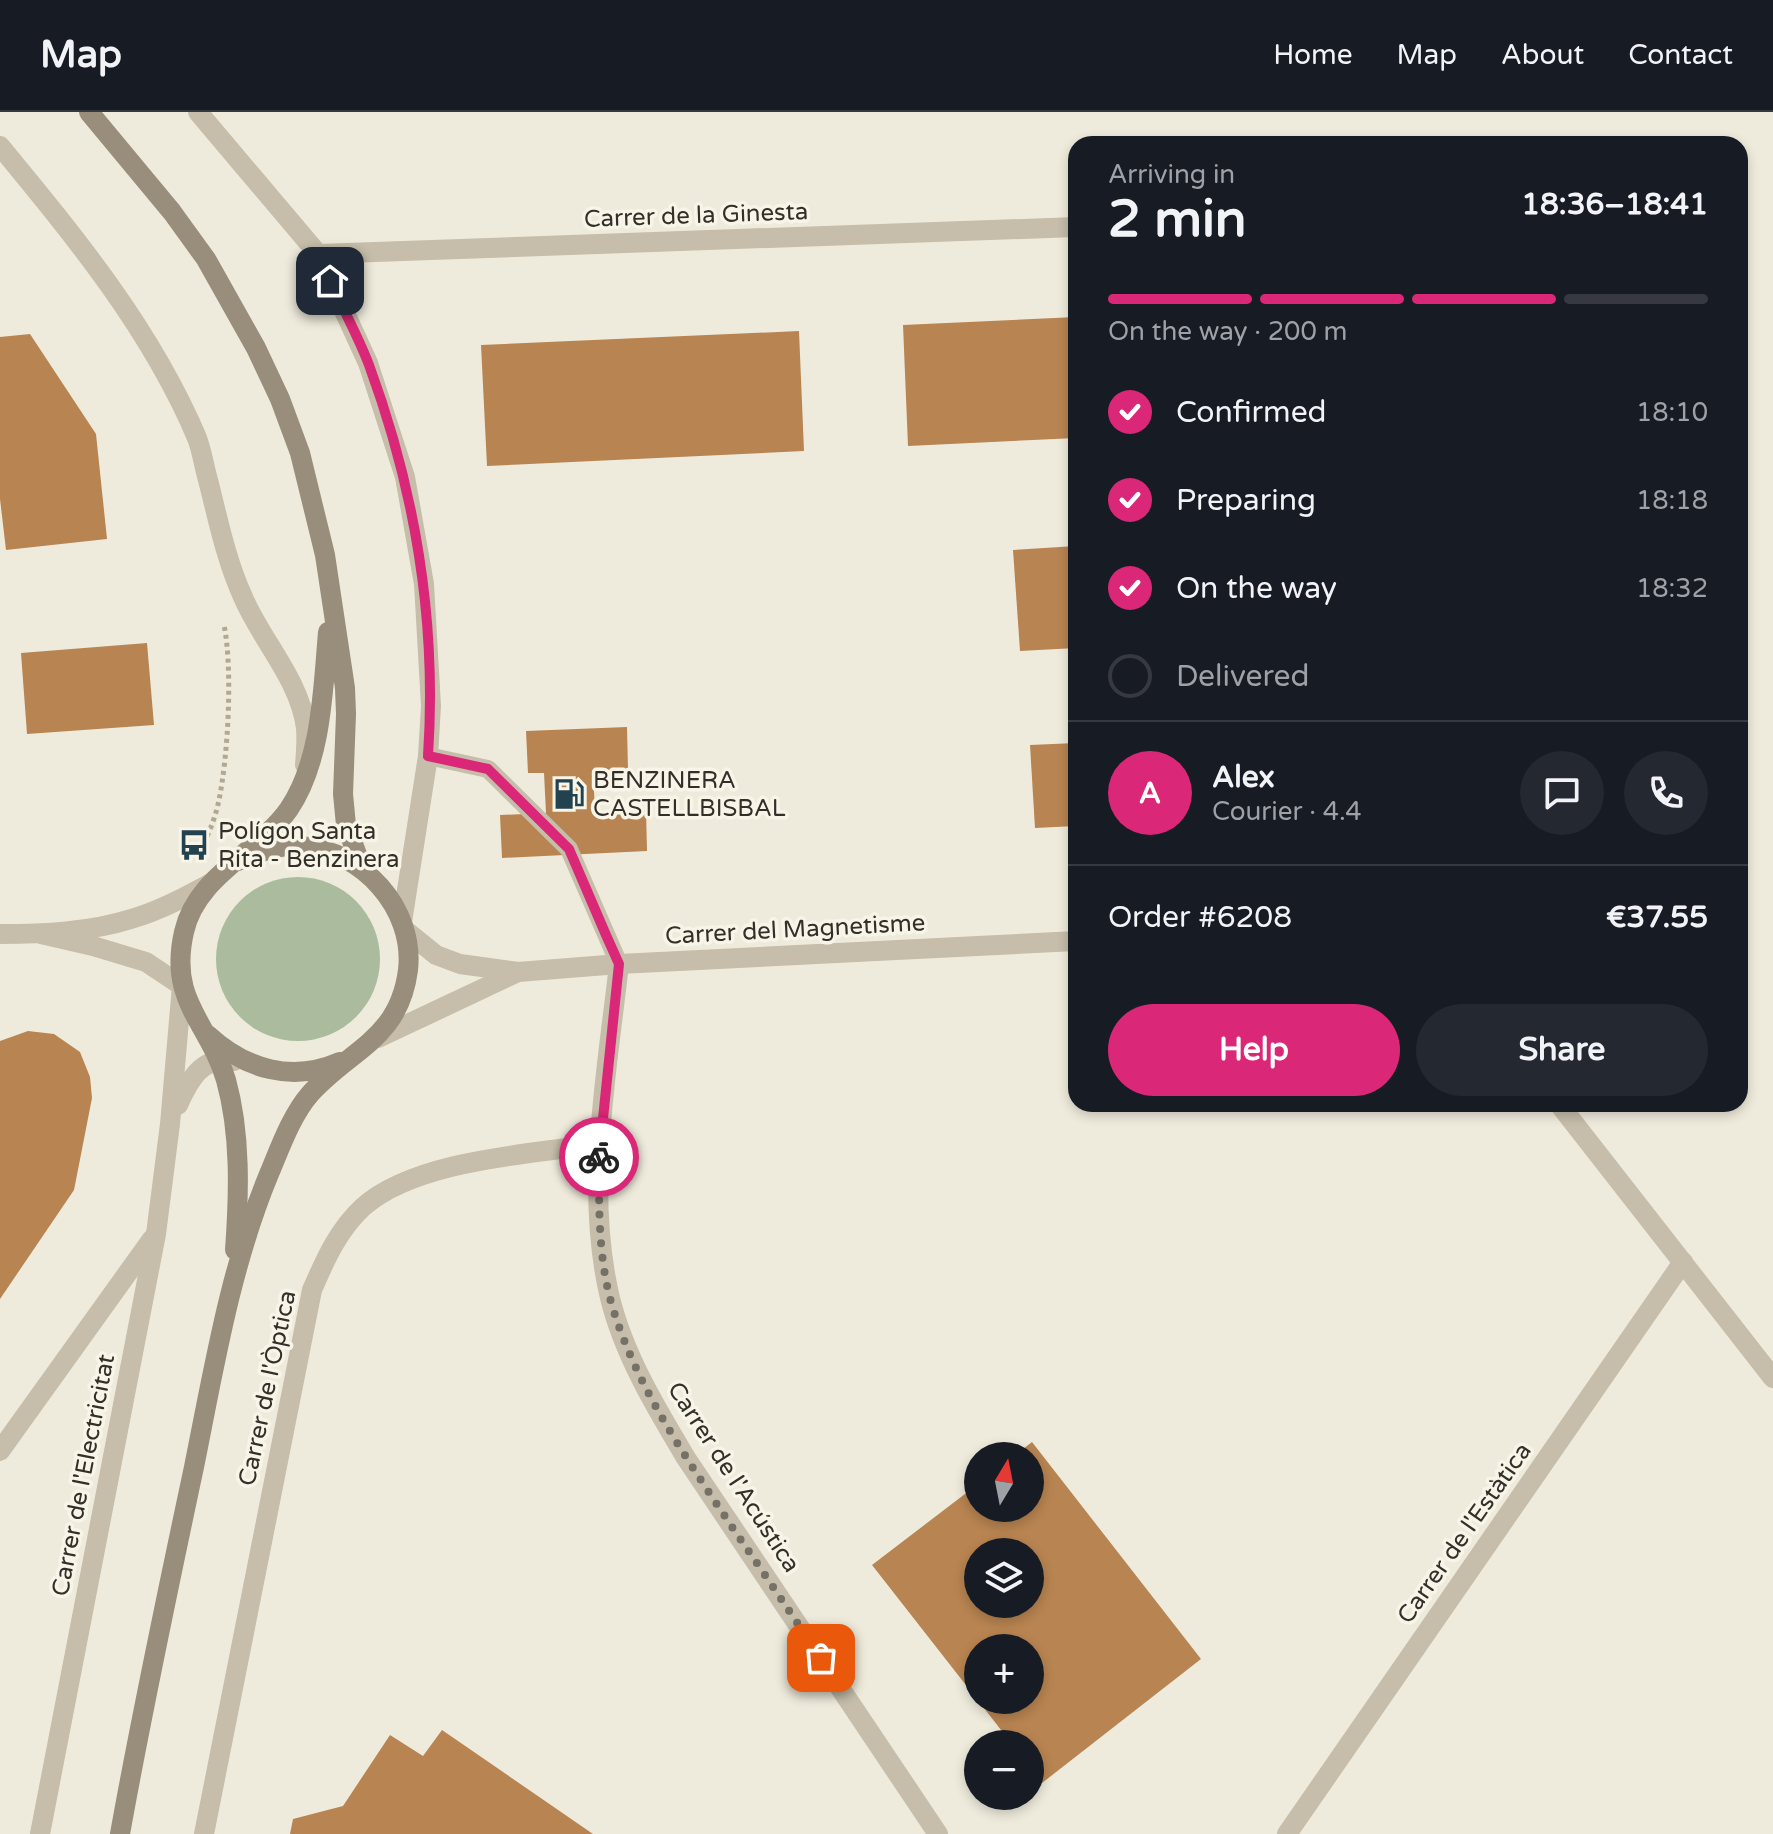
<!DOCTYPE html>
<html lang="en">
<head>
<meta charset="utf-8">
<style>
	body { margin:0; font-family:"Varela Round",sans-serif; background:#242831; color:#f1f3f6; height:100vh; display:flex; flex-direction:column; font-size:30px; white-space:nowrap }
	* { box-sizing:border-box; margin:0 }
	p { font-size:26px; color:#9ea1a6 }
	.icon { flex:none; width:44px; height:44px; fill:none; stroke:currentColor; stroke-width:2; stroke-linecap:round; stroke-linejoin:round }
	.map { position:relative; flex:1; overflow:hidden }
	.sheet { position:absolute; left:1068px; top:24px; width:680px; height:976px; display:flex; flex-direction:column; background:#171b24; border-radius:24px; box-shadow:0 4px 12px #0003 }
	.sheet>* { flex:none }
	.needle { width:52px; rotate:10deg }
	.controls { position:absolute; left:964px; top:1330px; display:grid; gap:16px }
	.controls a { display:grid; place-items:center; width:80px; height:80px; border-radius:50%; background:#171b24; box-shadow:0 4px 12px #0003; font-size:40px }
	.pin { position:absolute; display:grid; place-items:center; width:68px; height:68px; color:#fff; margin:-34px; border-radius:16px; box-shadow:0 4px 12px #0006 }
	.courier { position:absolute; display:grid; place-items:center; width:80px; height:80px; margin:-40px; border:6px solid #db2777; border-radius:50%; background:#fff; color:#222; box-shadow:0 2px 10px #0007 }
	.head em { font-style:normal; font-weight:800 }
	.head div { display:flex; flex-direction:column-reverse }
	.head { display:flex; align-items:center; justify-content:space-between; height:136px; padding:0 40px }
	h1 { font-size:52px; font-weight:800; line-height:60px }
	.bar { display:grid; grid-template-columns:repeat(4,1fr); gap:12px 8px; align-content:center; height:96px; padding:0 40px }
	.bar i { height:10px; border-radius:6px; background:#363941 }
	.bar .on { background:#db2777 }
	.bar p { grid-column:span 4 }
	.line { display:flex; align-items:center; gap:20px; padding:0 40px; border-top:2px solid #363941 }
	.line div { flex:1 }
	.round { display:grid; place-items:center; flex:none; width:84px; height:84px; border-radius:42px; background:#242831 }
	ol { padding:0 40px; list-style:none }
	li { display:flex; align-items:center; gap:24px; height:88px }
	li p { margin-inline-start:auto }
	li .icon { padding:8px; border-radius:50%; background:#db2777; color:#fff; stroke-width:4 }
	li:last-child { color:#9ea1a6 }
	li i { width:44px; height:44px; border:4px solid #363941; border-radius:50% }
	.cta { display:flex; gap:16px; margin-top:auto; padding:16px 40px }
	.cta a { flex:1; height:92px; border-radius:48px; background:#db2777; color:#fff; font-size:32px; font-weight:800; line-height:92px; text-align:center }
	.cta a+a { background:#242831; color:#f1f3f6 }
	header { display:flex; align-items:center; gap:48px; box-sizing:border-box; height:112px; padding:0 40px; background:#171b24; border-bottom:2px solid #363941 }
	header strong { font-size:38px }
	nav { display:flex; gap:44px; margin-inline-start:auto; font-size:28px }
	.map>svg:first-child { display:block }
	.green { fill:#abbc9e }
	.building { fill:#b88451; fill-rule:evenodd }
	.lines { fill:none; stroke-linecap:round; stroke-linejoin:round }
	.path { stroke:#b1a894; stroke-width:5; stroke-dasharray:4 4; stroke-linecap:butt }
	.lane { stroke:#c6bdaa; stroke-width:18 }
	.street { stroke:#c6bdaa; stroke-width:20 }
	.secondary { stroke:#998d7b; stroke-width:20 }
	.done { stroke:#757167; stroke-width:8; stroke-dasharray:0 14.4 }
	.route { stroke:#db2777; stroke-width:10 }
	.labels { text-anchor:middle; stroke-width:7; stroke-linejoin:round; paint-order:stroke }
	.street-label { font-size:24px; fill:#342f28; stroke:#f7f4e8 }
	.poi-label { font-size:24px; fill:#342f28; stroke:#f7f4e8; text-anchor:start }
</style>
</head>
<body>
<header>
<strong>Map</strong>
<nav><a>Home</a><a>Map</a><a>About</a><a>Contact</a></nav>
</header>
<div class="map">
<svg width="1773" height="1722" viewBox="0 0 1773 1722">
	<rect width="100%" height="100%" fill="#efebdc"/>
	<circle class="green" cx="298" cy="847" r="82"/>
	<g class="building">
		<path d="M1076 205V326L908 334 903 213Z"/>
		<path d="M799 219 804 339 487 354 481 233Z"/>
		<path d="M30 222 96 322 107 427 6 438 0 387V225Z"/>
		<path d="M1076 434V536L1020 539 1013 438Z"/>
		<path d="M147 531 154 613 27 622 21 541Z"/>
		<path d="M627 615 628 658 593 659 595 699 646 697 647 739 502 746 500 703 546 701 544 661H528L526 619Z"/>
		<path d="M1076 631V714L1035 716 1030 633Z"/>
		<path d="M28 919 54 922 80 940 90 965 92 986 74 1078 0 1187V929Z"/>
		<path d="M1032 1330 1201 1547 1042 1671 1030 1655V1632H1012L872 1453 978 1372V1396H1030V1344H1014ZM978 1440H1030V1492H978ZM978 1536H1030V1588H978Z"/>
		<path d="M442 1618 593 1722H290L293 1707 343 1694 390 1623 423 1644Z"/>
	</g>
	<g class="lines">
		<path class="path" d="M197 746C206 728 215 708 219 688 228 644 233 557 224 513"/>
		<path class="lane" d="M428 644 488 657 569 737 619 852"/>
		<g class="street">
			<path d="M198 0 318 142 368 251 405 365 424 472 431 594 428 644 402 810"/>
			<path d="M0 34C75 125 151 217 197 326 202 339 204 354 208 368 218 407 226 448 243 485 261 528 300 568 306 616 307 628 306 641 305 653"/>
			<path d="M318 142 1076 115"/>
			<path d="M405 818 436 843 460 852 518 860 619 852 1076 829"/>
			<path d="M0 822C43 822 90 820 131 807 159 799 185 785 211 771"/>
			<path d="M619 852C607 962 584 1077 610 1186 624 1243 656 1296 686 1346L938 1722"/>
			<path d="M378 926 518 860"/>
			<path d="M1559 992 1773 1266"/>
			<path d="M178 993C189 968 202 943 234 949"/>
			<path d="M0 1339 152 1127"/>
			<path d="M40 1722 156 1122 170 1012 182 874 146 850 93 834 41 822"/>
			<path d="M204 1722 312 1178C325 1148 338 1118 363 1095 416 1048 530 1042 599 1032"/>
			<path d="M1287 1722 1683 1150"/>
		</g>
		<g class="secondary">
			<path d="M89 0 172 100 206 147 256 236 280 287 300 341 325 443 345 576 346 602 343 682 346 713 362 756"/>
			<path d="M208 923C245 957 292 971 340 950"/>
			<path d="M235 1138C239 1082 241 1022 226 968 209 910 168 890 184 820 196 764 258 741 289 697 322 648 323 577 328 520"/>
			<path d="M120 1722C142 1599 168 1477 194 1355 214 1256 230 1156 269 1062 280 1036 291 1004 310 982 350 937 399 928 408 858 415 796 362 739 302 734 279 732 258 741 238 749"/>
		</g>
	</g>
	<g class="lines">
		<path class="done" d="M599 1045C599 1093 598 1143 611 1190 635 1273 685 1344 732 1415 762 1458 791 1502 821 1546"/>
		<path class="route" d="M330 169C343 197 358 224 369 253 415 378 437 510 428 644L488 657 569 737 606 823 619 852 599 1045"/>
	</g>
	<defs>
		<symbol id="fuel-bare" viewBox="-9 -9 18 18"><path d="M-5.5-6h7V0h2V4h1.3V-2.5L3-4.5l.8-.8L6-3V5H2.5V1h-1V6h-7ZM-4.2-4.7v3.2H.2V-4.7Z" fill="#234250" stroke="#f7f4e8" stroke-width="2.5" paint-order="stroke"/></symbol>
		<symbol id="bus-bare" viewBox="-9 -9 18 18"><path d="M-5-6H5V4H4V6H2V4H-2V6H-4V4H-5ZM-3.5-4V0h7V-4ZM-3.5 1.2v1.5H-2V1.2ZM2 1.2v1.5H3.5V1.2Z" fill="#234250" stroke="#f7f4e8" stroke-width="2.5" paint-order="stroke"/></symbol>
	</defs>
	<g fill-rule="evenodd">
		<use href="#fuel-bare" x="547" y="660" width="44" height="44"/>
		<use href="#bus-bare" x="172" y="711" width="44" height="44"/>
	</g>
	<g class="labels">
		<g class="street-label">
			<text transform="translate(696 103) rotate(-2)" y="8">Carrer de la Ginesta</text>
			<text transform="translate(795 817) rotate(-3)" y="8">Carrer del Magnetisme</text>
			<text transform="translate(267 1276) rotate(-78)" y="8">Carrer de l'Òptica</text>
			<text transform="translate(83 1363) rotate(-79)" y="8">Carrer de l'Electricitat</text>
			<text transform="translate(734 1365) rotate(57)" y="8">Carrer de l'Acústica</text>
			<text transform="translate(1464 1421) rotate(-55)" y="8">Carrer de l'Estàtica</text>
		</g>
		<g class="poi-label">
			<text x="593" y="676">BENZINERA<tspan x="593" dy="28">CASTELLBISBAL</tspan></text>
			<text x="218" y="727">Polígon Santa<tspan x="218" dy="28">Rita - Benzinera</tspan></text>
		</g>
	</g>
</svg>
<div class="controls">
<a><svg class="needle" viewBox="-14 -14 28 28"><path d="M0-13l5 13h-10z" fill="#e53935"/><path d="M0 13l5-13h-10z" fill="#9ea1a6"/></svg></a>
<a><svg class="icon" aria-label="layers" viewBox="0 0 24 24"><path d="M12 4l9 5-9 5-9-5zM3 14l9 5 9-5"/></svg></a>
<a>+</a>
<a>−</a>
</div>
<div class="pin" style="left:821px;top:1546px;background:#ea580c"><svg class="icon" aria-label="bag" viewBox="0 0 24 24"><path d="M5 8h14l-1 12H6zM9 8a3 3 0 0 1 6 0"/></svg></div>
<div class="pin" style="left:330px;top:169px;background:#1f2937"><svg class="icon" aria-label="home" viewBox="0 0 24 24"><path d="M3 11l9-7 9 7M6 9v11h12V9"/></svg></div>
<div class="courier" style="left:599px;top:1045px"><svg class="icon" aria-label="bike" viewBox="0 0 24 24"><circle cx="6" cy="16" r="4"/><circle cx="18" cy="16" r="4"/><path d="M6 16l4-8h5l3 8M10 8l3 8H6M13 5h3"/></svg></div>
<section class="sheet">
<div class="head"><div><h1>2 min</h1><p>Arriving in</p></div><em>18:36–18:41</em></div>
<div class="bar"><i class="on"></i><i class="on"></i><i class="on"></i><i></i><p>On the way · 200 m</p></div>
<ol>
<li><svg class="icon" aria-label="check" viewBox="0 0 24 24"><path d="M5 12l5 5 9-10"/></svg>Confirmed<p>18:10</p></li>
<li><svg class="icon" aria-label="check" viewBox="0 0 24 24"><path d="M5 12l5 5 9-10"/></svg>Preparing<p>18:18</p></li>
<li><svg class="icon" aria-label="check" viewBox="0 0 24 24"><path d="M5 12l5 5 9-10"/></svg>On the way<p>18:32</p></li>
<li><i></i>Delivered</li>
</ol>
<div class="line" style="height:144px"><b class="round" style="background:#db2777;color:#fff">A</b><div><b>Alex</b><p>Courier · 4.4</p></div><a class="round"><svg class="icon" aria-label="chat" viewBox="0 0 24 24"><path d="M4 5h16v11H9l-5 4z"/></svg></a><a class="round"><svg class="icon" aria-label="phone" viewBox="0 0 24 24"><path d="M5 4h4l2 5-3 2q2 4 5 5l2-3 5 2v4C11 20 4 13 5 4z"/></svg></a></div>
<div class="line" style="height:104px"><div>Order #6208</div><b>€37.55</b></div>
<div class="cta"><a>Help</a><a>Share</a></div>
</section>
</div>
</body>
</html>
